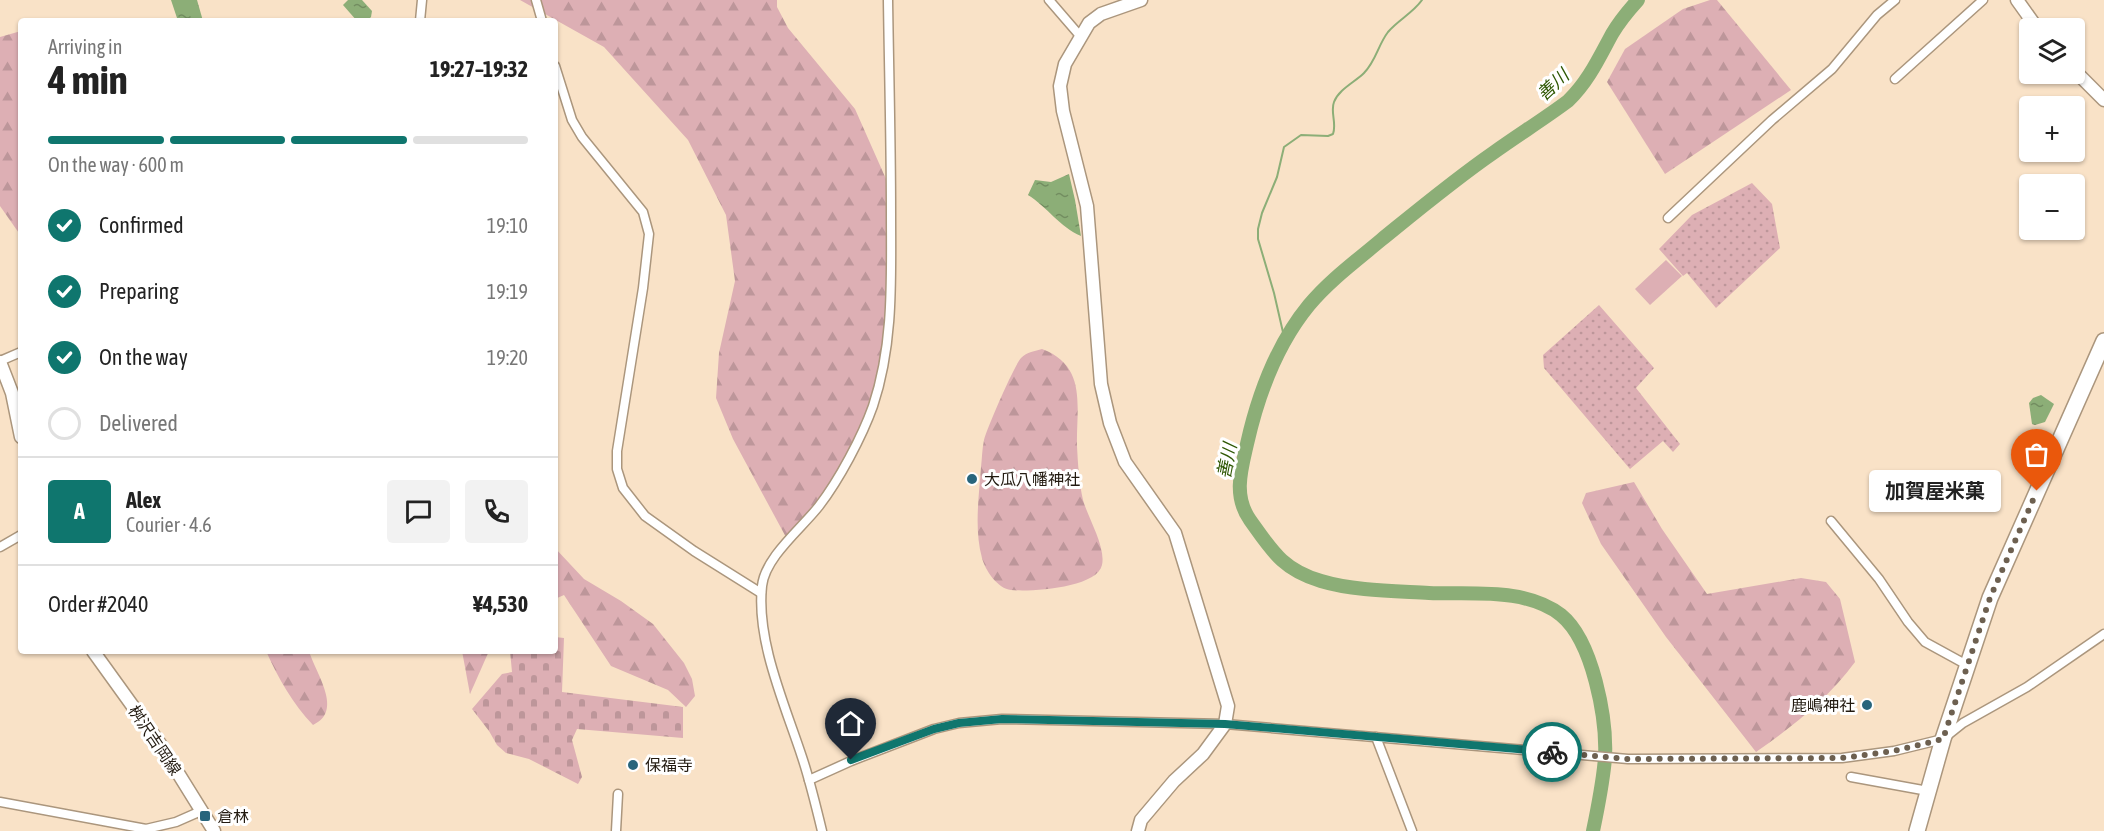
<!DOCTYPE html>
<html lang="en">
<head>
<meta charset="utf-8">
<style>
	body { margin:0; font-family:"Asap Condensed","Noto Sans JP",sans-serif; background:#f2f2f2; color:#222; height:100vh; display:flex; flex-direction:column; font-size:22px; white-space:nowrap }
	* { box-sizing:border-box; margin:0 }
	p { font-size:20px; color:#767676 }
	.icon { flex:none; width:33px; height:33px; fill:none; stroke:currentColor; stroke-width:2; stroke-linecap:round; stroke-linejoin:round }
	.map { position:relative; flex:1; overflow:hidden }
	.side { position:absolute; left:18px; top:18px; width:540px; height:636px; display:flex; flex-direction:column; background:#fff; border-radius:6px; box-shadow:0 2px 4px #0004 }
	.side>* { flex:none }
	.fabs { position:absolute; left:2019px; top:18px; display:grid; gap:12px }
	.fabs a { display:grid; place-items:center; width:66px; height:66px; border-radius:6px; background:#fff; box-shadow:0 2px 4px #0004; font-size:30px }
	.pin { position:absolute; display:grid; place-items:center; width:51px; height:51px; color:#fff; margin:-62px -26px; border-radius:50% 50% 50% 0; rotate:-45deg; box-shadow:0 0 6px #0007 }
	.pin .icon { rotate:45deg }
	.courier { position:absolute; display:grid; place-items:center; width:60px; height:60px; margin:-30px; border:4px solid #0f766e; border-radius:50%; background:#fff; color:#222; box-shadow:0 2px 8px #0007 }
	.bubble { position:absolute; height:42px; border-radius:6px; background:#fff; box-shadow:0 2px 4px #0004; font-size:20px; font-weight:700; line-height:42px; text-align:center }
	.headline em { font-style:normal; font-weight:700 }
	.headline div { display:flex; flex-direction:column-reverse }
	.headline { display:flex; align-items:center; justify-content:space-between; height:102px; padding:0 30px }
	h1 { font-size:39px; font-weight:700; line-height:45px }
	.bar { display:grid; grid-template-columns:repeat(4,1fr); gap:9px 6px; align-content:center; height:72px; padding:0 30px }
	.bar i { height:8px; border-radius:4px; background:#e0e0e0 }
	.bar .selected { background:#0f766e }
	.bar p { grid-column:span 4 }
	.line { display:flex; align-items:center; gap:15px; padding:0 30px; border-top:2px solid #e0e0e0 }
	.line div { flex:1 }
	.round { display:grid; place-items:center; flex:none; width:63px; height:63px; border-radius:6px; background:#f2f2f2 }
	ol { padding:0 30px; list-style:none }
	li { display:flex; align-items:center; gap:18px; height:66px }
	li p { margin-inline-start:auto }
	li .icon { padding:6px; border-radius:50%; background:#0f766e; color:#fff; stroke-width:4 }
	li:last-child { color:#767676 }
	li i { width:33px; height:33px; border:3px solid #e0e0e0; border-radius:50% }
	.map>svg:first-child { display:block }
	.grass { fill:url(#grass-dots) }
	.forest { fill:url(#forest-firs) }
	.cemetery { fill:url(#cemetery-stones) }
	.garden { fill:#ddafb4 }
	.water { fill:url(#water-ripples) }
	.lines { fill:none; stroke-linecap:round; stroke-linejoin:round }
	.stream { stroke:#8cae77; stroke-width:2 }
	.river { stroke:#8cae77; stroke-width:14 }
	.street-casing { stroke:#ab967d; stroke-width:11 }
	.secondary-casing { stroke:#ab967d; stroke-width:15 }
	.highway-casing { stroke:#ab967d; stroke-width:18 }
	.street { stroke:#fff; stroke-width:8 }
	.secondary { stroke:#fff; stroke-width:12 }
	.highway { stroke:#fff; stroke-width:15 }
	.done { stroke:#6d6050; stroke-width:6; stroke-dasharray:0 10.8 }
	.route { stroke:#0f766e; stroke-width:8 }
	.poi-dot { fill:#28657c; stroke:#fff; stroke-width:2 }
	.labels { text-anchor:middle; stroke-width:6; stroke-linejoin:round; paint-order:stroke }
	.poi-label { font-size:16px; fill:#221a10; stroke:#fff; text-anchor:start }
	.street-label { font-size:16px; fill:#221a10; stroke:#fff }
	.water-label { font-size:18px; font-style:italic; fill:#2f5804; stroke:#fff }
</style>
</head>
<body>
<div class="map">
<svg width="2104" height="831" viewBox="0 0 2104 831">
	<defs>
		<pattern id="grass-dots" width="8" height="8" patternUnits="userSpaceOnUse" patternTransform="scale(1.5)"><rect width="8" height="8" fill="#ddafb4"/><path d="M2 2h.1M6 6h.1" fill="none" stroke="#bd969a" stroke-width="1.8" stroke-linecap="round"/></pattern>
		<pattern id="forest-firs" width="22" height="20" patternUnits="userSpaceOnUse" patternTransform="scale(1.5)"><rect width="22" height="20" fill="#ddafb4"/><path d="M5 1l3.5 6h-7zM16 11l3.5 6h-7z" fill="#bd969a"/></pattern>
		<pattern id="cemetery-stones" width="16" height="16" patternUnits="userSpaceOnUse" patternTransform="scale(1.5)"><rect width="16" height="16" fill="#ddafb4"/><path d="M2 7V4a2 2 0 0 1 4 0v3zM10 15v-3a2 2 0 0 1 4 0v3z" fill="#bd969a"/></pattern>
		<pattern id="water-ripples" width="26" height="14" patternUnits="userSpaceOnUse" patternTransform="scale(1.5)"><rect width="26" height="14" fill="#8cae77"/><path d="M2 4q2-2 4 0t4 0M15 11q2-2 4 0t4 0" fill="none" stroke="#728d60"/></pattern>
	</defs>
	<rect width="100%" height="100%" fill="#f9e2c7"/>
	<g class="grass">
		<path d="M1752 183 1772 204 1780 248 1716 308 1687 273 1683 276 1659 249 1692 215Z"/>
		<path d="M1599 305 1654 368 1636 388 1680 444 1673 452 1663 441 1630 469 1544 368 1543 355Z"/>
	</g>
	<g class="forest">
		<path d="M520 0H777V7L788 28 855 109 886 179 896 245 888 354 864 438 827 497 787 539 733 439 716 398 719 353 735 281 726 215 688 140 604 47Z"/>
		<path d="M1710 0H1717L1791 90 1665 174 1607 82 1625 49 1683 9Z"/>
		<path d="M21 31V236L0 206V37Z"/>
		<path d="M1042 349C1088 366 1076 408 1077 446 1078 465 1079 482 1083 500 1088 518 1106 547 1102 565 1097 588 1031 592 1011 590 998 589 985 570 982 558 974 529 979 496 981 467 982 459 982 449 984 440 987 428 1014 366 1021 358 1027 352 1035 351 1042 349Z"/>
		<path d="M1634 482 1662 529 1707 594 1801 578 1826 582 1840 599 1855 662C1828 699 1793 726 1756 752L1666 637 1601 544 1582 503 1586 493Z"/>
		<path d="M555 548 584 579 621 601 653 624 684 663 692 679 695 696 686 707 668 690 611 666 564 595 555 599Z"/>
		<path d="M266 651H309C316 674 344 711 313 725 293 704 278 678 266 651Z"/>
		<path d="M462 651H489L470 694Z"/>
	</g>
	<path class="cemetery" d="M555 637 564 638 562 692 683 707V738L577 729 572 740 582 777 578 784 529 759 506 753 497 745 489 731 472 709 502 674 512 672 510 651H555Z"/>
	<path class="garden" d="M1666 260 1682 276 1650 305 1635 289Z"/>
	<g class="water">
		<path d="M171 0H197L203 21H178Z"/>
		<path d="M348 0H362L372 11 371 17 367 21H357L343 5Z"/>
		<path d="M1069 174 1075 200 1081 236C1060 227 1047 207 1028 195L1035 180 1051 182Z"/>
		<path d="M2041 395 2054 404 2045 422 2035 425 2032 424 2029 403 2033 398Z"/>
	</g>
	<g class="lines">
		<path class="stream" d="M1285 341 1274 293 1258 239V229L1262 213 1277 177 1284 147 1301 135 1328 136 1333 134C1337 123 1330 112 1334 102 1339 89 1355 82 1364 73 1376 61 1378 45 1388 32 1398 20 1413 13 1422 0"/>
		<path class="river" d="M1593 831C1598 807 1603 782 1605 758 1607 719 1593 641 1561 615 1525 587 1471 595 1429 593 1395 591 1354 591 1321 581 1283 570 1272 551 1250 520 1233 496 1241 470 1247 444 1258 395 1277 344 1309 305 1330 280 1356 261 1381 240 1418 210 1454 180 1493 153 1518 135 1544 119 1568 101 1588 82 1599 58 1612 34 1619 22 1628 11 1638 0"/>
		<defs>
			<g id="street">
				<path d="M536 0 542 21"/>
				<path d="M1049 0 1081 37"/>
				<path d="M420 21 422 0"/>
				<path d="M555 66 572 120 582 137 643 212 649 234 643 288 617 451V469L623 488 645 516 694 551 761 593"/>
				<path d="M1895 79 1983 0"/>
				<path d="M1668 218 1772 120 1832 69 1877 15 1895 0"/>
				<path d="M0 361 21 352"/>
				<path d="M1831 521 1879 579 1908 622 1925 642 1967 665"/>
				<path d="M0 547 21 535"/>
				<path d="M1376 737 1412 831"/>
				<path d="M1851 777 1928 791"/>
				<path d="M809 780 851 761 934 729 959 723 1002 719 1225 724 1628 759 1842 758 1894 751 1943 739 1963 723 2027 687 2104 634"/>
				<path d="M0 802 146 829 176 822 201 811"/>
				<path d="M616 831 618 794"/>
				<path d="M822 831C816 806 810 781 802 757 785 705 756 641 762 586 765 557 802 528 819 506 839 480 862 437 873 406 894 343 891 278 891 213 891 142 889 71 888 0"/>
			</g>
			<g id="secondary">
				<path d="M2017 0 2037 28"/>
				<path d="M2074 70 2104 100"/>
				<path d="M0 362 12 393 21 437"/>
				<path d="M93 651 160 744 214 831"/>
				<path d="M1138 831 1141 820 1174 781 1203 754 1225 724 1228 706 1175 533 1125 462 1110 423 1101 384 1087 206 1063 111 1060 86 1065 64 1089 23 1101 14 1141 0"/>
			</g>
			<path id="highway" d="M1917 831 1943 739 1990 598 2104 341"/>
		</defs>
		<use href="#street" class="street-casing"/>
		<use href="#secondary" class="secondary-casing"/>
		<use href="#highway" class="highway-casing"/>
		<use href="#street" class="street"/>
		<use href="#secondary" class="secondary"/>
		<use href="#highway" class="highway"/>
	</g>
	<g class="lines">
		<path class="done" d="M1552 752 1628 759 1842 758 1894 751 1943 739 1990 598 2037 491"/>
		<path class="route" d="M851 760 934 729 959 723 1002 719 1225 724 1552 752"/>
	</g>
	<g class="poi-dot">
		<circle cx="972" cy="479" r="6"/>
		<circle cx="1867" cy="705" r="6"/>
		<circle cx="633" cy="765" r="6"/>
		<rect x="199" y="810" width="12" height="12" rx="3"/>
	</g>
	<g class="labels">
		<g class="poi-label">
			<text x="984" y="485">大瓜八幡神社</text>
			<text x="1855" y="711" text-anchor="end">鹿嶋神社</text>
			<text x="645" y="771">保福寺</text>
			<text x="217" y="822">倉林</text>
		</g>
		<g class="street-label">
			<text transform="translate(155 740) rotate(56)" y="6">桝沢吉岡線</text>
		</g>
		<g class="water-label">
			<text transform="translate(1553 85) rotate(-43)" y="6">善川</text>
			<text transform="translate(1227 461) rotate(-79)" y="6">善川</text>
		</g>
	</g>
</svg>
<div class="fabs">
<a><svg class="icon" aria-label="layers" viewBox="0 0 24 24"><path d="M12 4l9 5-9 5-9-5zM3 14l9 5 9-5"/></svg></a>
<a>+</a>
<a>−</a>
</div>
<div class="pin" style="left:2037px;top:491px;background:#ea580c"><svg class="icon" aria-label="bag" viewBox="0 0 24 24"><path d="M5 8h14l-1 12H6zM9 8a3 3 0 0 1 6 0"/></svg></div>
<div class="pin" style="left:851px;top:760px;background:#1f2937"><svg class="icon" aria-label="home" viewBox="0 0 24 24"><path d="M3 11l9-7 9 7M6 9v11h12V9"/></svg></div>
<div class="courier" style="left:1552px;top:752px"><svg class="icon" aria-label="bike" viewBox="0 0 24 24"><circle cx="6" cy="16" r="4"/><circle cx="18" cy="16" r="4"/><path d="M6 16l4-8h5l3 8M10 8l3 8H6M13 5h3"/></svg></div>
<div class="bubble" style="left:1869px;top:470px;width:132px">加賀屋米菓</div>
<section class="side">
<div class="headline"><div><h1>4 min</h1><p>Arriving in</p></div><em>19:27–19:32</em></div>
<div class="bar"><i class="selected"></i><i class="selected"></i><i class="selected"></i><i></i><p>On the way · 600 m</p></div>
<ol>
<li><svg class="icon" aria-label="check" viewBox="0 0 24 24"><path d="M5 12l5 5 9-10"/></svg>Confirmed<p>19:10</p></li>
<li><svg class="icon" aria-label="check" viewBox="0 0 24 24"><path d="M5 12l5 5 9-10"/></svg>Preparing<p>19:19</p></li>
<li><svg class="icon" aria-label="check" viewBox="0 0 24 24"><path d="M5 12l5 5 9-10"/></svg>On the way<p>19:20</p></li>
<li><i></i>Delivered</li>
</ol>
<div class="line" style="height:108px"><b class="round" style="background:#0f766e;color:#fff">A</b><div><b>Alex</b><p>Courier · 4.6</p></div><a class="round"><svg class="icon" aria-label="chat" viewBox="0 0 24 24"><path d="M4 5h16v11H9l-5 4z"/></svg></a><a class="round"><svg class="icon" aria-label="phone" viewBox="0 0 24 24"><path d="M5 4h4l2 5-3 2q2 4 5 5l2-3 5 2v4C11 20 4 13 5 4z"/></svg></a></div>
<div class="line" style="height:78px"><div>Order #2040</div><b>¥4,530</b></div>
</section>
</div>
</body>
</html>
